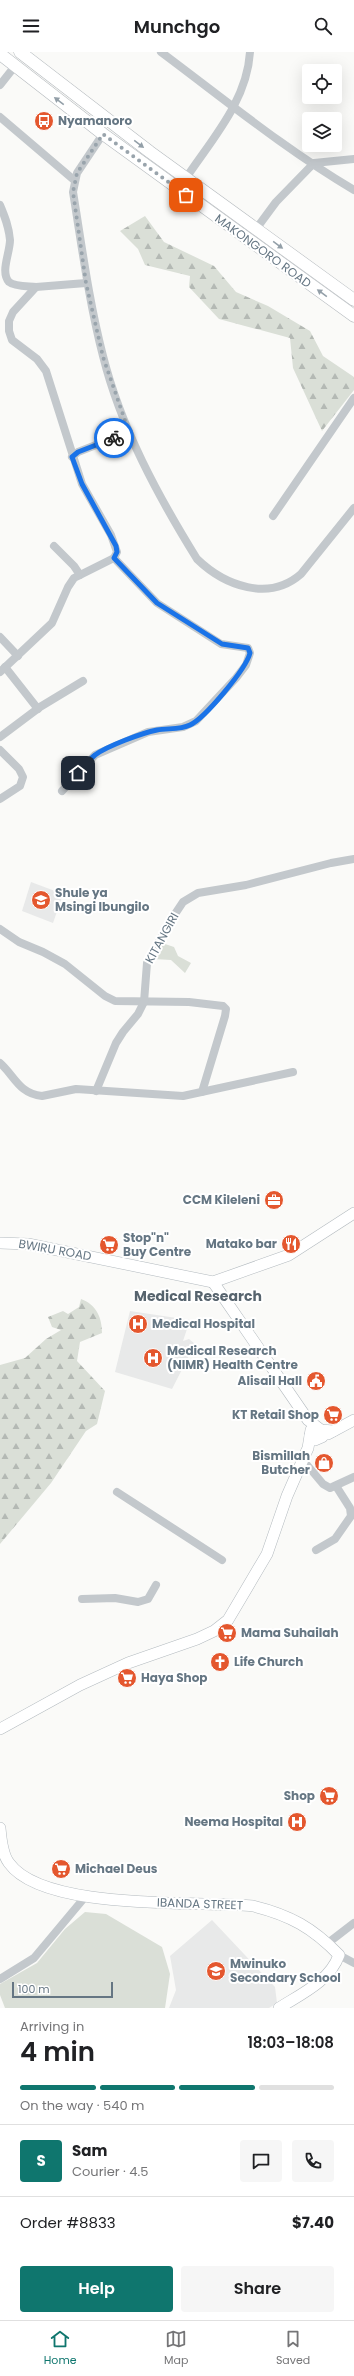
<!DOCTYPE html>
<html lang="en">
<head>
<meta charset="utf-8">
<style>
	body { margin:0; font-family:Poppins,sans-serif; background:#f6f6f6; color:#202124; height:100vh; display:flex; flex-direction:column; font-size:15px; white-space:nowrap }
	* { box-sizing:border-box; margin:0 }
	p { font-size:13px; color:#757577 }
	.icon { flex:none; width:22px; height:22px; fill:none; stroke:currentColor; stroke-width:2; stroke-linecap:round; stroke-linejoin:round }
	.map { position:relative; height:1956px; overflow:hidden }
	.details { display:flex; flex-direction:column; background:#fff; flex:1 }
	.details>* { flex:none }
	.fabs { position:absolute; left:302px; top:12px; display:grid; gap:8px }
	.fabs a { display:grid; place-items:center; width:40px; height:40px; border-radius:4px; background:#fff; box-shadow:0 4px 16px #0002; font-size:20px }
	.scale { position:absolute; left:12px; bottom:10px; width:101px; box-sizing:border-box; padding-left:4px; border:2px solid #657683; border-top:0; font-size:11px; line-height:14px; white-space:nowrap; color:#657683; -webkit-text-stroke:3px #fff; paint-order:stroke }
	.pin { position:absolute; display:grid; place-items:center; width:34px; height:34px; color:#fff; margin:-17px; border-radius:8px; box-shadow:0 2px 6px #0006 }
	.courier { position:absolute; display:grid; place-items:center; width:40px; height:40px; margin:-20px; border:3px solid #1a73e8; border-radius:50%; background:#fff; color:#222; box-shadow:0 1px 5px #0007 }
	.overview em { font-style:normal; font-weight:600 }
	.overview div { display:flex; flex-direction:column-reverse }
	.overview { display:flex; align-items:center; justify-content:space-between; height:68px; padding:0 20px }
	h1 { font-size:26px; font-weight:600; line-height:30px }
	.bar { display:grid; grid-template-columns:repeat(4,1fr); gap:6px 4px; align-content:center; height:48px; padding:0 20px }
	.bar i { height:5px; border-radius:3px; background:#e0e0e0 }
	.bar .active { background:#0f766e }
	.bar p { grid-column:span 4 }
	.line { display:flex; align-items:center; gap:10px; padding:0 20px; border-top:1px solid #e0e0e0 }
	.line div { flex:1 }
	.round { display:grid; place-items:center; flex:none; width:42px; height:42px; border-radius:4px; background:#f6f6f6 }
	.button { display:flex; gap:8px; margin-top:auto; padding:8px 20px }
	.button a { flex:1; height:46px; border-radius:4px; background:#0f766e; color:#fff; font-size:16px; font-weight:600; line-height:46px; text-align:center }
	.button a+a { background:#f6f6f6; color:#202124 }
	header { display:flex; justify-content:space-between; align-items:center; height:52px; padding:0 20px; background:#fff; font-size:18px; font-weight:600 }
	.tab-bar { display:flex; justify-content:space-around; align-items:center; height:56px; border-top:1px solid #e0e0e0; background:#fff; font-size:11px; color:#757577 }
	.tab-bar a { display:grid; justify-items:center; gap:2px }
	.tab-bar .active { color:#0f766e }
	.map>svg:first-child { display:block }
	.built { fill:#e8e9e9 }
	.green { fill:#dadfd7 }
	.forest { fill:url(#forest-firs) }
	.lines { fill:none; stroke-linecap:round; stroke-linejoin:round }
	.secondary-casing { stroke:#b3babf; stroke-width:12 }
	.primary-casing { stroke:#b5babe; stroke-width:13 }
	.street { stroke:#c3c8cc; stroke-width:8 }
	.secondary { stroke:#fff; stroke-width:11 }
	.primary { stroke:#fff; stroke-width:12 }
	.oneway { fill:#939fa8 }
	.done { stroke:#99a4ac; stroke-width:4; stroke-dasharray:0 7.2 }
	.route { stroke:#1a73e8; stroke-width:5 }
	.labels { text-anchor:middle; stroke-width:4; stroke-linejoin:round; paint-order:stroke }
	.poi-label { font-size:12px; font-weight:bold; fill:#657683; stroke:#fff; text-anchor:start }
	.street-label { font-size:12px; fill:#657683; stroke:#fff }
	.quarter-label { font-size:14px; font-weight:bold; fill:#57646e; stroke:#fff }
</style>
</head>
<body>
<header><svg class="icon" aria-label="menu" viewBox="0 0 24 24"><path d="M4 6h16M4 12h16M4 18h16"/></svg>Munchgo<svg class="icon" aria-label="search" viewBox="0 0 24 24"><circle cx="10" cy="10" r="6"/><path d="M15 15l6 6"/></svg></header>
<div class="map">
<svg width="354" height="1956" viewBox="0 0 354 1956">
	<defs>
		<pattern id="forest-firs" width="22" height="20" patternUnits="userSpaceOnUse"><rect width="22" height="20" fill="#dadfd7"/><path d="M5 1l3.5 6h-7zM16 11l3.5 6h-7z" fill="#b4b9b4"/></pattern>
	</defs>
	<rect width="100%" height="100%" fill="#fafaf8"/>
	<g class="built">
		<path d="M31 830 63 842 53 871 22 859Z"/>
		<path d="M130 1259 190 1268 183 1289 189 1287 195 1292 172 1337 115 1320Z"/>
		<path d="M212 1868 275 1935 277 1951 269 1956H169L176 1938 170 1904Z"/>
	</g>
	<g class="green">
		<path d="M165 892 174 895 178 904 191 911 185 921 171 908 154 907 159 896Z"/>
		<path d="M85 1860 106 1862 162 1895 170 1922 165 1956H5L0 1943V1932L37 1911 65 1877Z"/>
	</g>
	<g class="forest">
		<path d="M145 164 164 190 214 214 236 240 268 254 310 279 323 304 354 325V338L322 379 293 316 290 286 219 267 189 235 190 224 145 213 138 197 120 179Z"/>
		<path d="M81 1247C97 1253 102 1266 102 1281L80 1290 77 1309 105 1339 97 1372 86 1379 51 1431 0 1492V1313L25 1306 46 1287 61 1278 52 1275 48 1265 63 1259 68 1262 79 1255Z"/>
	</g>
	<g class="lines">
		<defs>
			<g id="secondary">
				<path d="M0 1191 28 1192 213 1230 289 1203 354 1161"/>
				<path d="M213 1230 308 1368 321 1378 333 1379"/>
				<path d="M311 1378 310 1384 315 1388 322 1385 321 1378"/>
				<path d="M328 1382 354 1368"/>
				<path d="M0 1677 80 1633 128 1611 197 1587 214 1579 228 1568 267 1502 287 1444 308 1396 310 1384"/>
				<path d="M0 1776C1 1787 2 1802 9 1811 43 1859 198 1849 253 1854 290 1863 313 1876 339 1903 330 1929 301 1942 279 1956"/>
			</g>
			<g id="primary">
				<path d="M20 0 150 100 354 248"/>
				<path d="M0 2 103 82 354 264"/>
			</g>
		</defs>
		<use href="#secondary" class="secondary-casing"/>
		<use href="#primary" class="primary-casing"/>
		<g class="street">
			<path d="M161 0C224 47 286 98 354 138"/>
			<path d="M0 33 15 14"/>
			<path d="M0 65 74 128"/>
			<path d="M103 82 77 121 73 140C82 195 89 250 103 304 121 376 158 444 197 507 225 534 269 550 301 522L354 456"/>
			<path d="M186 126C212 87 247 49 250 0"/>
			<path d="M0 153C5 165 9 175 10 188 10 201 0 220 9 230 15 235 29 234 36 235"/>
			<path d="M256 177 276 150 314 111 354 107"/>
			<path d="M72 405 78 400 129 380"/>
			<path d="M273 464 354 346"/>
			<path d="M54 494 74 514 80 523"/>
			<path d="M0 585 18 604"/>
			<path d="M5 615 38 657"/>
			<path d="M0 620 52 571 68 535 74 526 114 506 117 500 111 483 82 432 46 319 37 307 12 288 9 279V269L13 260 36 235 86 231"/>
			<path d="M0 685 40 655 83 629"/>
			<path d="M0 698 19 717 23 725 20 734 0 747"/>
			<path d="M62 739 95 703 148 680 183 675 196 669 236 626 246 613 250 601 248 596 221 592 157 551 114 506"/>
			<path d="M0 877 19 890 43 900 65 912 105 944 115 949 189 950 223 954 226 957 225 964 202 1040"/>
			<path d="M0 1011C14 1023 19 1042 42 1044L76 1037 183 1044 293 1020"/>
			<path d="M96 1039 116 991 123 980 138 962 144 950 147 911 173 865 183 850 198 841 246 833 331 811 354 807"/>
			<path d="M302 1407 323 1432 330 1436 354 1425"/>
			<path d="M117 1440 222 1508"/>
			<path d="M316 1498 335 1487 351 1464 350 1456 336 1434"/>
			<path d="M82 1547 115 1546 138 1550 148 1547 156 1533"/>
			<path d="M328 1891 354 1871"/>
			<path d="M339 1903 354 1911"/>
			<path d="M0 1927 34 1906 85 1845"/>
		</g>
		<use href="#secondary" class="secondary"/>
		<use href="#primary" class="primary"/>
	</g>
	<defs><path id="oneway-solid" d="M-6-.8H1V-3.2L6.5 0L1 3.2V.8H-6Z"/></defs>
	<g class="oneway">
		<use href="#oneway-solid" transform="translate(59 49) rotate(-143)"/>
		<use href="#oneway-solid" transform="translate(139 92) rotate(37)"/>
		<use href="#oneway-solid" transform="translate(278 193) rotate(36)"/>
		<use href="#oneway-solid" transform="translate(322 241) rotate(-144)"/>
	</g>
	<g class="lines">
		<path class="done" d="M114 386 129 380 103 305 86 231 73 140 77 121 103 82 186 143"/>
		<path class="route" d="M78 721C83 715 89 708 95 703 107 694 142 681 157 678 168 676 180 678 190 673 205 666 246 617 250 601L248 596 222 592 157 551 114 506 117 500 116 494 82 432 72 405 78 400 114 386"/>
	</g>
	<defs>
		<symbol id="bus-disc" viewBox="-11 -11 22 22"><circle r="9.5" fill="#e4572e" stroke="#fff"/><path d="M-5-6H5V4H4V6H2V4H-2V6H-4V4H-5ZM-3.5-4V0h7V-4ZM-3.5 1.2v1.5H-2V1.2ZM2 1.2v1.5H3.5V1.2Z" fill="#fff"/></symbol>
		<symbol id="school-disc" viewBox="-11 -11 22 22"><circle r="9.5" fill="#e4572e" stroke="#fff"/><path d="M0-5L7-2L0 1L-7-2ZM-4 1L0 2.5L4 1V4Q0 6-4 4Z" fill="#fff"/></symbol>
		<symbol id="office-disc" viewBox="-11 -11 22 22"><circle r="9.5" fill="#e4572e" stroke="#fff"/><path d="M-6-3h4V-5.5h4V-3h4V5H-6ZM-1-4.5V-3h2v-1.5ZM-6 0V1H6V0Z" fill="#fff"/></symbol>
		<symbol id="restaurant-disc" viewBox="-11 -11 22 22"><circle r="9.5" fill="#e4572e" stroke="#fff"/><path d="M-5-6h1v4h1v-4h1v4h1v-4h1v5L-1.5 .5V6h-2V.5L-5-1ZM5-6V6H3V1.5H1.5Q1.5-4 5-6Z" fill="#fff"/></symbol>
		<symbol id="supermarket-disc" viewBox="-11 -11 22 22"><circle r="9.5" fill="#e4572e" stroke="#fff"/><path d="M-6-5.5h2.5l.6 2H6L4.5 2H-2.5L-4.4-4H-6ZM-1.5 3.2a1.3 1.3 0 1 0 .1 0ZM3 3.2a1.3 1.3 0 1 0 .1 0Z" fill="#fff"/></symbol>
		<symbol id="hospital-disc" viewBox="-11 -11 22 22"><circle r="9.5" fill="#e4572e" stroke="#fff"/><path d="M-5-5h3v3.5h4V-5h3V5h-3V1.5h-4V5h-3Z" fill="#fff"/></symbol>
		<symbol id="civic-disc" viewBox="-11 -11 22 22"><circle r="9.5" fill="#e4572e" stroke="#fff"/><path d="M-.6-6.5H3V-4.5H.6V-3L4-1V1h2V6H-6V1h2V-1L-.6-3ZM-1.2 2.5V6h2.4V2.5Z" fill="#fff"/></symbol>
		<symbol id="shop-disc" viewBox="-11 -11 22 22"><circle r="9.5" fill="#e4572e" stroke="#fff"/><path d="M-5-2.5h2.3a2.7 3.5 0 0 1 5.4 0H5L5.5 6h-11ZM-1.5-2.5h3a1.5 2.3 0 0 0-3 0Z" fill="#fff"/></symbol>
		<symbol id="church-disc" viewBox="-11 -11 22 22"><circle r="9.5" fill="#e4572e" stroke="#fff"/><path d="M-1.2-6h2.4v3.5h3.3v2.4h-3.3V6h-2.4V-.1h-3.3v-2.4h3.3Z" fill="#fff"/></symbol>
	</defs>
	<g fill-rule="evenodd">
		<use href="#bus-disc" x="33" y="58" width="22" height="22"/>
		<use href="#school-disc" x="30" y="837" width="22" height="22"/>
		<use href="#office-disc" x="263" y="1137" width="22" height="22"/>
		<use href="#restaurant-disc" x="280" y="1181" width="22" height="22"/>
		<use href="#supermarket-disc" x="98" y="1182" width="22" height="22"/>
		<use href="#hospital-disc" x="127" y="1261" width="22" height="22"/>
		<use href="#hospital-disc" x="142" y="1295" width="22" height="22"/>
		<use href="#civic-disc" x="305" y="1318" width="22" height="22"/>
		<use href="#supermarket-disc" x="322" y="1352" width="22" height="22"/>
		<use href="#shop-disc" x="313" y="1400" width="22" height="22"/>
		<use href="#supermarket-disc" x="216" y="1570" width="22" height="22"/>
		<use href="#church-disc" x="209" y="1599" width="22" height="22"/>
		<use href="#supermarket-disc" x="116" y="1615" width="22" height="22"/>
		<use href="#supermarket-disc" x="318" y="1733" width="22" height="22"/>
		<use href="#hospital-disc" x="286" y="1759" width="22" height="22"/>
		<use href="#supermarket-disc" x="50" y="1806" width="22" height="22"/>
		<use href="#school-disc" x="205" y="1908" width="22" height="22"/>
	</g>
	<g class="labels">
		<g class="poi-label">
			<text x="58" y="73">Nyamanoro</text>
			<text x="55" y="845">Shule ya<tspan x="55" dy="14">Msingi Ibungilo</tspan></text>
			<text x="260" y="1152" text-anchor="end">CCM Kileleni</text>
			<text x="123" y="1190">Stop"n"<tspan x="123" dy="14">Buy Centre</tspan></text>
			<text x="277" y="1196" text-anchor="end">Matako bar</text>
			<text x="152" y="1276">Medical Hospital</text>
			<text x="167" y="1303">Medical Research<tspan x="167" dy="14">(NIMR) Health Centre</tspan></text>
			<text x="302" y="1333" text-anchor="end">Alisail Hall</text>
			<text x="319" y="1367" text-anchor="end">KT Retail Shop</text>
			<text x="310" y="1408" text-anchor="end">Bismillah<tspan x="310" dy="14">Butcher</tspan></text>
			<text x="241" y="1585">Mama Suhailah</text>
			<text x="234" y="1614">Life Church</text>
			<text x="141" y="1630">Haya Shop</text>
			<text x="315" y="1748" text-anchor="end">Shop</text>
			<text x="283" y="1774" text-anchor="end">Neema Hospital</text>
			<text x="75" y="1821">Michael Deus</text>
			<text x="230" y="1916">Mwinuko<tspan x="230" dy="14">Secondary School</tspan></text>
		</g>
		<g class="street-label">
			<text transform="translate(263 199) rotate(36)" y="4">MAKONGORO ROAD</text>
			<text transform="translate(162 886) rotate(-61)" y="4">KITANGIRI</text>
			<text transform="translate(55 1198) rotate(10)" y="4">BWIRU ROAD</text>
			<text transform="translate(200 1852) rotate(2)" y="4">IBANDA STREET</text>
		</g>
		<g class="quarter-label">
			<text x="198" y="1249">Medical Research</text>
		</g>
	</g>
</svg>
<div class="fabs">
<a><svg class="icon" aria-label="locate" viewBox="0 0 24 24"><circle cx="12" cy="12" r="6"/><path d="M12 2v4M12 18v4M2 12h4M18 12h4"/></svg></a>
<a><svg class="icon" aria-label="layers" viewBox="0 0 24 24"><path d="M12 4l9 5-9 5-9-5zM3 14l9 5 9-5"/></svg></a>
</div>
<div class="scale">100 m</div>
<div class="pin" style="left:186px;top:143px;background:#ea580c"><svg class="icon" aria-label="bag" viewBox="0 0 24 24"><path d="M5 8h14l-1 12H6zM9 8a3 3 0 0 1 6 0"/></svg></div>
<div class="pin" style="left:78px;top:721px;background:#1f2937"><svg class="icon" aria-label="home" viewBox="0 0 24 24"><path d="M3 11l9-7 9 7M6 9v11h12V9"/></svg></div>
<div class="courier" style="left:114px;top:386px"><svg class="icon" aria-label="bike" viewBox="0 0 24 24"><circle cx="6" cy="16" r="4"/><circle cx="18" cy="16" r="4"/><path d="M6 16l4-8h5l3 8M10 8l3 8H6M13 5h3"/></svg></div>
</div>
<section class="details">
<div class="overview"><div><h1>4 min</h1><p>Arriving in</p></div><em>18:03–18:08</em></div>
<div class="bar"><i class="active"></i><i class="active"></i><i class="active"></i><i></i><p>On the way · 540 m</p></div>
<div class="line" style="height:72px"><b class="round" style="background:#0f766e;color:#fff">S</b><div><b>Sam</b><p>Courier · 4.5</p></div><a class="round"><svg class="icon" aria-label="chat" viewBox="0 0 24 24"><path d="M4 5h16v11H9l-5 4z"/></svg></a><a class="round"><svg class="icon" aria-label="phone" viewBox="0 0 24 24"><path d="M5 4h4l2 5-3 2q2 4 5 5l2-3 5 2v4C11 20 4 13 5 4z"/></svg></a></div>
<div class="line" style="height:52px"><div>Order #8833</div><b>$7.40</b></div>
<div class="button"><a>Help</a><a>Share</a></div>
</section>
<nav class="tab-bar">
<a class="active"><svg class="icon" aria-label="home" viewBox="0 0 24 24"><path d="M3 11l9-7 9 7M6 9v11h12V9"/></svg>Home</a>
<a><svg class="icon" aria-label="map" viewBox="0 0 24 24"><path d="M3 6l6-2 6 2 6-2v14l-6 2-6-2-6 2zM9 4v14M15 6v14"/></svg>Map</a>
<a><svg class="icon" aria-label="saved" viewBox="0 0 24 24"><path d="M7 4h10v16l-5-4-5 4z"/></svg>Saved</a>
</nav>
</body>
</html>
